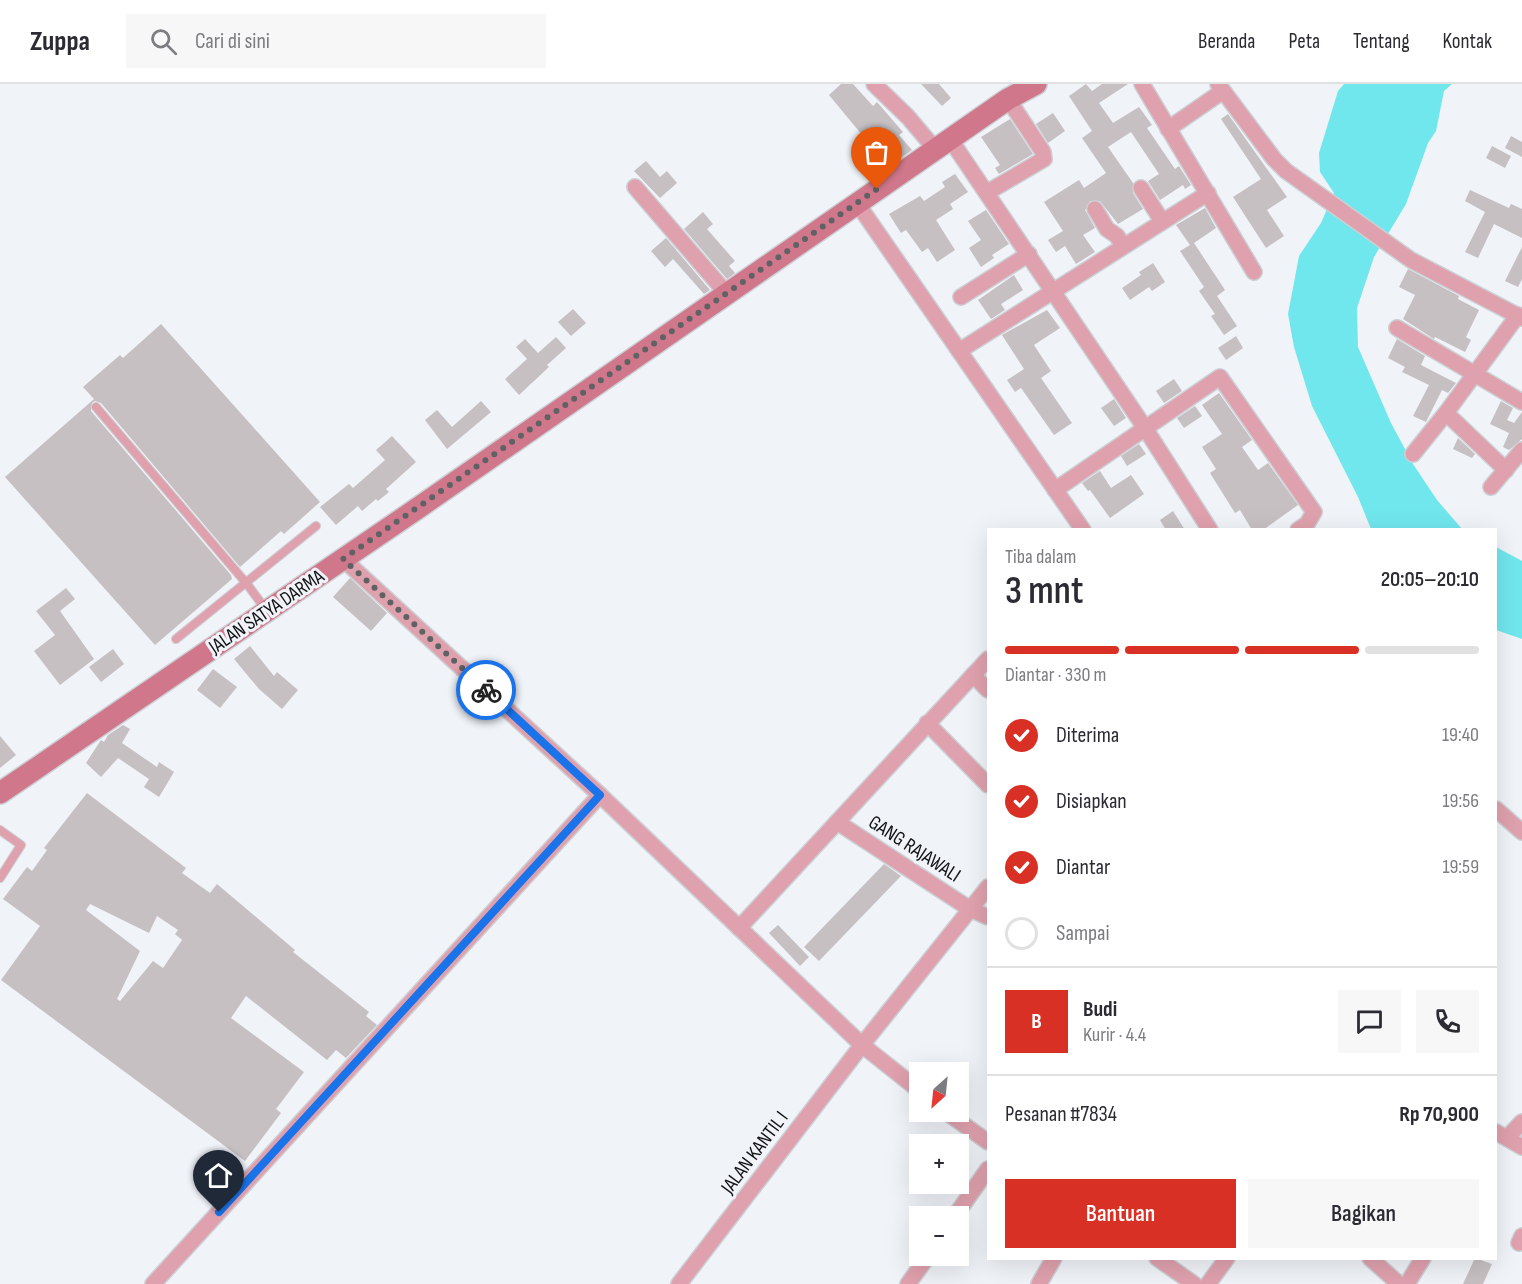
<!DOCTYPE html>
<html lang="id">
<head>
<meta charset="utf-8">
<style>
	body { margin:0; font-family:"Sofia Sans Condensed",sans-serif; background:#f7f7f7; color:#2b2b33; height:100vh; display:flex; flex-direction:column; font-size:22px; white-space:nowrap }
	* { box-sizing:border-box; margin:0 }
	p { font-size:20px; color:#7c7c81 }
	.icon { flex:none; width:33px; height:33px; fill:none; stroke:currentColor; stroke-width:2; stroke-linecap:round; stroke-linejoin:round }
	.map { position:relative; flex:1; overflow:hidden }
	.drawer { position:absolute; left:987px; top:444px; width:510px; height:732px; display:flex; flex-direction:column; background:#fff; border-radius:0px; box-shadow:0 6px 24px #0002 }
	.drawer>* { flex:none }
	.needle { width:39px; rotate:207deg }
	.tools { position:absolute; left:909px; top:978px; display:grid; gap:12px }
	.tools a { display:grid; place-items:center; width:60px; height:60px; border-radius:0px; background:#fff; box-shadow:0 6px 24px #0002; font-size:30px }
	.pin { position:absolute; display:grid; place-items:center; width:51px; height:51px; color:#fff; margin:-62px -26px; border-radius:50% 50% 50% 0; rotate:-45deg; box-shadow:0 0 6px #0007 }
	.pin .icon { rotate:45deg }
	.courier { position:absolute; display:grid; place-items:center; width:60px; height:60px; margin:-30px; border:4px solid #1a73e8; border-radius:50%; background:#fff; color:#222; box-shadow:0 2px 8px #0007 }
	.head em { font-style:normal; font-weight:600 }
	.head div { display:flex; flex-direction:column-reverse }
	.head { display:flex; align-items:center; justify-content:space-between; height:102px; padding:0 18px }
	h1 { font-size:39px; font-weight:600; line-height:45px }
	.bar { display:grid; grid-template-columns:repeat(4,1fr); gap:9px 6px; align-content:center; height:72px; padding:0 18px }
	.bar i { height:8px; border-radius:4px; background:#e1e1e2 }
	.bar .current { background:#d93025 }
	.bar p { grid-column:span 4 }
	.line { display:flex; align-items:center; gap:15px; padding:0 18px; border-top:2px solid #e1e1e2 }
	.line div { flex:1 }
	.round { display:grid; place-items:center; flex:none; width:63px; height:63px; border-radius:0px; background:#f7f7f7 }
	ol { padding:0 18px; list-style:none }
	li { display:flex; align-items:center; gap:18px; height:66px }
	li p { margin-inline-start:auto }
	li .icon { padding:6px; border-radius:50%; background:#d93025; color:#fff; stroke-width:4 }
	li:last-child { color:#7c7c81 }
	li i { width:33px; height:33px; border:3px solid #e1e1e2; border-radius:50% }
	.action { display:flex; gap:12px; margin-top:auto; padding:12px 18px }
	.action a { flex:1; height:69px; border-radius:0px; background:#d93025; color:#fff; font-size:24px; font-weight:600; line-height:69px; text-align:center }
	.action a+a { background:#f7f7f7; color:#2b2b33 }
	header { display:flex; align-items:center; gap:36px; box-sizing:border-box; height:84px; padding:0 30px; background:#fff; border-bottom:2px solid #e1e1e2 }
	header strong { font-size:28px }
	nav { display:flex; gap:33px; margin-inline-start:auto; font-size:21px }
	.search { width:420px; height:54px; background:#f7f7f7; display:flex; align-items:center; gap:15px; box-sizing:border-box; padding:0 21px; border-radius:0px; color:#7c7c81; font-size:22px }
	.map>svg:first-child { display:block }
	.water { fill:#70e7ed }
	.building { fill:#c6c0c2; fill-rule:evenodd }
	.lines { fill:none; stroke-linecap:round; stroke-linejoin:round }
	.service-casing { stroke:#cccfd3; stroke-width:10 }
	.minor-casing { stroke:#cccfd3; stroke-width:18 }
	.secondary-casing { stroke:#cccfd3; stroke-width:24 }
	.service { stroke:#dfa1ad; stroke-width:8 }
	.minor { stroke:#dfa1ad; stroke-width:15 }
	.secondary { stroke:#d0778b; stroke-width:21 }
	.done { stroke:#5f6163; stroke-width:6; stroke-dasharray:0 10.8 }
	.route { stroke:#1a73e8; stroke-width:8 }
	.labels { text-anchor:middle; stroke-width:6; stroke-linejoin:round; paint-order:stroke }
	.street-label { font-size:20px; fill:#111213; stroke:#f0f3f8 }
</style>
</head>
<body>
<header>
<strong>Zuppa</strong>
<div class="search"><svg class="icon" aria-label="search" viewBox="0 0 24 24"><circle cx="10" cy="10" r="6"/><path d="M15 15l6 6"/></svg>Cari di sini</div>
<nav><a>Beranda</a><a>Peta</a><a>Tentang</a><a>Kontak</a></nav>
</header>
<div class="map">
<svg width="1522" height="1200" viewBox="0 0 1522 1200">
	<rect width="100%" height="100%" fill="#f0f3f8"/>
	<g class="water">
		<path d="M1344 0H1452L1444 7 1436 47 1428 59 1406 120 1374 173 1357 224 1358 263 1391 339 1413 380 1437 416 1462 445H1371L1358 413 1312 322 1294 263 1288 230 1299 172 1321 139 1334 109 1320 88 1319 69 1338 7Z"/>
		<path d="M1496 463 1522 477V555L1496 546Z"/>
	</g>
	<g class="building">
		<path d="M841 0H853L873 22 877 18 903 48 899 51 912 66 898 76 889 66 865 88 855 77 872 63 829 11Z"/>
		<path d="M921 0H939L951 14 942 22Z"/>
		<path d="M1086 0 1092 7 1102 0H1128L1099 19 1113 39 1139 23 1152 41 1147 44 1175 85 1179 82 1191 101 1185 105 1183 101 1160 116 1148 97 1159 90 1131 48 1108 63 1133 99V109L1143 125 1118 140 1100 117H1090L1085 126 1095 144 1083 151 1095 168 1076 180 1065 162 1056 168 1048 156 1063 147 1044 118 1079 96 1084 104 1106 89 1082 54 1092 47 1069 12Z"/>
		<path d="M1053 29 1065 47 1048 59 1036 40Z"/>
		<path d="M1228 30 1287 113 1267 126 1284 152 1266 164 1233 113 1261 95 1221 35Z"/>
		<path d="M1010 35 1033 70 999 90 995 84 1000 81 981 53Z"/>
		<path d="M1511 52 1522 58V73L1505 64Z"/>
		<path d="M1492 62 1511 72 1505 84 1486 74Z"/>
		<path d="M646 77 660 93 667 87 677 99 660 114 634 87Z"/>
		<path d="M955 90 968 108 950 120 953 125 936 136 955 166 937 178 928 164 922 168 906 146 901 149 889 130 920 112 924 117 945 103 942 98Z"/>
		<path d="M1470 106 1509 124 1511 120 1522 125V154L1494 140 1478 174 1465 168 1485 128 1465 117Z"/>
		<path d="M1205 124 1216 144 1194 159 1225 206 1217 212 1237 242 1224 251 1211 232 1215 230 1199 207 1204 203 1180 167 1190 161 1176 141Z"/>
		<path d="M986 126 1009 160 992 171 994 174 981 183 969 164 981 156 968 137Z"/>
		<path d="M703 128 713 140 707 145 735 177 729 182 735 189 727 195 684 145Z"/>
		<path d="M666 154 710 206 704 210 673 175 665 183 651 167Z"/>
		<path d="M1522 163V195L1518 203 1505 197Z"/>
		<path d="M1153 179 1165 198 1152 207 1149 203 1130 216 1122 204 1141 191 1139 188Z"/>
		<path d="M1408 185 1459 212 1458 215 1479 226 1466 253 1471 256 1465 268 1435 253 1434 255 1403 235 1415 211 1399 203Z"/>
		<path d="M1014 191 1023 206 1001 220 1005 226 991 235 978 216Z"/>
		<path d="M573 225 586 239 571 252 558 238Z"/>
		<path d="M1047 226 1060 244 1034 261 1051 287 1041 294 1072 339 1054 351 1021 304 1015 308 1007 296 1024 285 1002 251Z"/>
		<path d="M161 240 320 418 284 450 281 447 240 483 101 319 95 317 92 319 91 327 231 491 232 495 155 561 5 393 94 315 83 303 120 271 123 274Z"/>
		<path d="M1236 252 1243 264 1226 276 1218 264Z"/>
		<path d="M556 253 566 264 547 281 549 283 519 311 505 295 527 275 516 263 525 255 538 269Z"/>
		<path d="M1397 255 1425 272 1421 281 1456 299 1448 309 1442 306 1426 338 1413 332 1429 301 1402 288 1405 283 1388 274Z"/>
		<path d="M1174 295 1182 307 1164 319 1156 307Z"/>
		<path d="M1219 309 1252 356 1242 363 1256 383 1258 386 1268 379 1298 421 1263 446H1252L1240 426 1235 429 1210 389 1216 385 1202 363 1222 350 1202 321Z"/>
		<path d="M1114 315 1126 334 1114 342 1101 324Z"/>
		<path d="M481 317 491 328 447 365 425 336 437 326 452 343Z"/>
		<path d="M1501 317 1513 324 1507 336 1514 339 1522 328V355L1509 366 1503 363 1509 349 1490 340Z"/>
		<path d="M1195 322 1202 332 1184 344 1177 334Z"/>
		<path d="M392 352 416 378 386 405 389 408 378 417 376 415 362 427 358 422 336 441 320 423 349 400 353 404 385 376 376 366Z"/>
		<path d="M1458 354 1475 370 1472 374 1453 365Z"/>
		<path d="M1139 360 1146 370 1127 382 1121 372Z"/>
		<path d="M1100 387 1111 404 1131 391 1144 410 1110 434 1090 406 1088 407 1082 399Z"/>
		<path d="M1173 427 1185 446H1166L1160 436Z"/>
		<path d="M350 494 387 529 371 547 333 513Z"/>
		<path d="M66 504 75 515 60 527 94 575 60 601 34 567 55 551 36 527Z"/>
		<path d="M250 562 274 592 277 588 298 606 282 625 259 605 234 575Z"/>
		<path d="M113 565 124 580 101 598 89 583Z"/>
		<path d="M213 585 237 603 220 624 197 606Z"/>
		<path d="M123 641 130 645 122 659 157 683 159 678 174 688 159 713 144 703 149 695 118 674 101 693 86 679 101 656 104 658 108 651Z"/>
		<path d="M0 652 16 671 0 684Z"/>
		<path d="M87 709 186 784 182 789 210 809 217 800 295 866 293 868 369 928 366 932 377 941 346 974 336 966 327 976 246 912 231 934 304 988 276 1025 281 1029 245 1077 1 896 40 842 3 815 27 783 32 787 47 766 44 764ZM90 820 149 849 157 832 178 846 175 850 182 856 163 884 153 877 120 917 117 915 140 867 86 826Z"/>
		<path d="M884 780 901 792 819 877 804 863Z"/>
		<path d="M778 841 809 873 800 882 769 849Z"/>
		<path d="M1475 1174 1492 1180 1483 1200H1463Z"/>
	</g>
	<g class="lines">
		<defs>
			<g id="service">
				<path d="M96 323 247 500 266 526"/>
				<path d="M176 555 316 442"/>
				<path d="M0 746 21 761 0 794"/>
			</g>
			<g id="minor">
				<path d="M874 0 908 33 935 65"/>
				<path d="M1142 0 1254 188"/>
				<path d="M1218 0 1274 75 1286 87 1411 176 1522 234"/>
				<path d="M1168 45 1223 7"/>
				<path d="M950 55 1145 344 1210 446"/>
				<path d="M635 103 727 210"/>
				<path d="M1141 104 1162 137"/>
				<path d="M988 108 1044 75 1043 68 1008 15"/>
				<path d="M857 119 1083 446"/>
				<path d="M1095 125 1107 145 1117 152 1123 162"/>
				<path d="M961 213 1029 170"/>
				<path d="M1397 244 1522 318"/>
				<path d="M959 267 1208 109"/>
				<path d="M1446 329 1506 386"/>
				<path d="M1413 370 1446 329 1518 231"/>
				<path d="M1491 403 1522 366"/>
				<path d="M1055 406 1220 293 1314 428 1307 440 1298 446"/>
				<path d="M343 475 600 711 862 961 920 1007"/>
				<path d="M973 591 988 606"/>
				<path d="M927 639 988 701"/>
				<path d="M1496 725 1522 748"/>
				<path d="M837 738 970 825 988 833"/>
				<path d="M739 844 988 575"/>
				<path d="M946 1028 988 1058"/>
				<path d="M1496 1048 1522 1063"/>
				<path d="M1507 1054 1522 1038"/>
				<path d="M955 1132 988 1085"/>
				<path d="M1519 1159 1522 1152"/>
				<path d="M1157 1174 1194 1200"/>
				<path d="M1370 1174 1399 1200"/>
				<path d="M153 1200 600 711"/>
				<path d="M679 1200 862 961 988 803"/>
				<path d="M908 1200 928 1172"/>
				<path d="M1039 1200 1054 1174"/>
				<path d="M1208 1200 1227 1174"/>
				<path d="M1407 1200 1423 1174"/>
			</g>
			<path id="secondary" d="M0 709 418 424 1008 15 1036 0"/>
		</defs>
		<use href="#service" class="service-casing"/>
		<use href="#minor" class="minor-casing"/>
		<use href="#secondary" class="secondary-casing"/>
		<use href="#service" class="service"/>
		<use href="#minor" class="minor"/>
		<use href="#secondary" class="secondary"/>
	</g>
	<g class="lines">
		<path class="done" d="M486 606 343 475 877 105"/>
		<path class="route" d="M219 1128 600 711 486 606"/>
	</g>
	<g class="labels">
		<g class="street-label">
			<text transform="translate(266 527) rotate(-34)" y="7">JALAN SATYA DARMA</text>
			<text transform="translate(915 764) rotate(33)" y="7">GANG RAJAWALI</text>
			<text transform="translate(754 1068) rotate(-53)" y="7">JALAN KANTIL I</text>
		</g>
	</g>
</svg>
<div class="tools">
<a><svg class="needle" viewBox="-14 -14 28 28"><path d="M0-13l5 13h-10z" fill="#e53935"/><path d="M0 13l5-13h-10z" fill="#7c7c81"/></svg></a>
<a>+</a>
<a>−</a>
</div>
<div class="pin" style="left:877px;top:105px;background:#ea580c"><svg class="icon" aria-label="bag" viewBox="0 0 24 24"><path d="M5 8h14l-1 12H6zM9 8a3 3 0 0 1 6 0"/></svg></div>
<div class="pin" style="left:219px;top:1128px;background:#1f2937"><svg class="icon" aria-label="home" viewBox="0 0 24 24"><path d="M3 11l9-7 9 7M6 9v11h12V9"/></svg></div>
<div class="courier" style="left:486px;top:606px"><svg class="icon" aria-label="bike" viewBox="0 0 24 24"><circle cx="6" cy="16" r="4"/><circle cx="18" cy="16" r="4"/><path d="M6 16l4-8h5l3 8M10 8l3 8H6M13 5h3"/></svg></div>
<section class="drawer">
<div class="head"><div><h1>3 mnt</h1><p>Tiba dalam</p></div><em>20:05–20:10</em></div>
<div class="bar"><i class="current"></i><i class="current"></i><i class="current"></i><i></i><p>Diantar · 330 m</p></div>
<ol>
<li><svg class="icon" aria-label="check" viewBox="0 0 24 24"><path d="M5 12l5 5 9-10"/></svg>Diterima<p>19:40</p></li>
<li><svg class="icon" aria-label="check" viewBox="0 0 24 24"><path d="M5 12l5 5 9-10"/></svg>Disiapkan<p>19:56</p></li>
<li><svg class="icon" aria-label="check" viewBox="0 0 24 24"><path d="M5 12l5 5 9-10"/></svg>Diantar<p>19:59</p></li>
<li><i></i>Sampai</li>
</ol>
<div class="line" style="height:108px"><b class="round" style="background:#d93025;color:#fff">B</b><div><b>Budi</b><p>Kurir · 4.4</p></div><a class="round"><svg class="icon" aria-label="chat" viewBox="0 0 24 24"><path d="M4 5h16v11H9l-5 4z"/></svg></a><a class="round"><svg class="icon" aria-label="phone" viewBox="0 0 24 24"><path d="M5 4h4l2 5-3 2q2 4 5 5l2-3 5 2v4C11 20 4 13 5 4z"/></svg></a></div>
<div class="line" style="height:78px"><div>Pesanan #7834</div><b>Rp 70,900</b></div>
<div class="action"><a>Bantuan</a><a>Bagikan</a></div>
</section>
</div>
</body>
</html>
